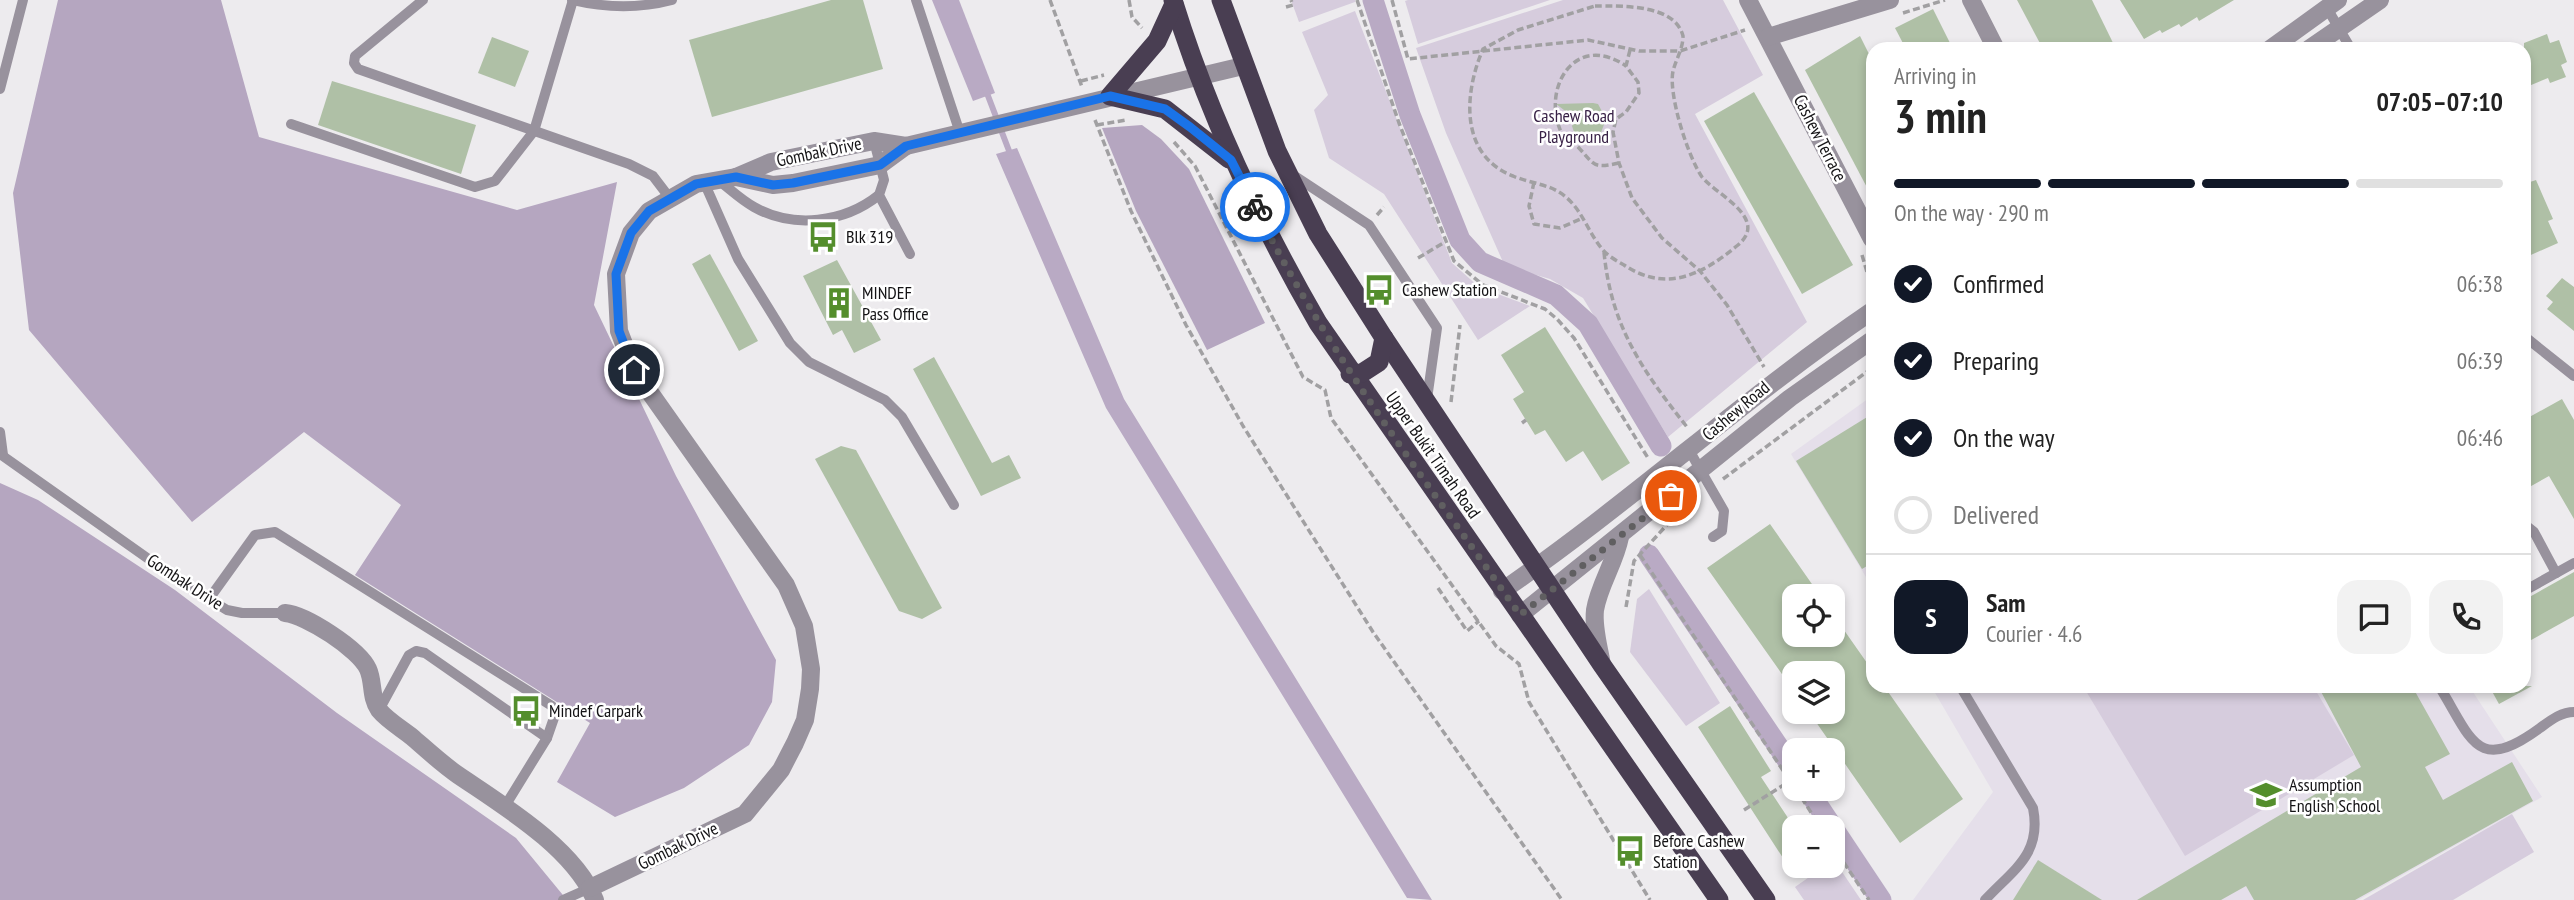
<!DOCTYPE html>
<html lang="en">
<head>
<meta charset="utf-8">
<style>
	body { margin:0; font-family:"PT Sans Narrow",sans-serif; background:#f2f2f2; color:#222; height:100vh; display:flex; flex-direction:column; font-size:26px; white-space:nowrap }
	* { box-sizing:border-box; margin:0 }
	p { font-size:23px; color:#767676 }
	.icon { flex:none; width:38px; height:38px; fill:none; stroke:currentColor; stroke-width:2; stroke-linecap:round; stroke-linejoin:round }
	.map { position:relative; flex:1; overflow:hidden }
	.panel { position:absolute; left:1866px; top:42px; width:665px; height:651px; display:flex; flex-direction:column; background:#fff; border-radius:21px; box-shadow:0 4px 10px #0003 }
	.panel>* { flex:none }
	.fabs { position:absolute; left:1782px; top:584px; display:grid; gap:14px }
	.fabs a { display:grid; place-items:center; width:63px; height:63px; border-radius:14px; background:#fff; box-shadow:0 4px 10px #0003; font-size:35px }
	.pin { position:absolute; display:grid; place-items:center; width:60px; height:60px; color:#fff; margin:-30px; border:4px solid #fff; border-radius:50%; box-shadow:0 2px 7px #0007 }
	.courier { position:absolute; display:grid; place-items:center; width:70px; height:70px; margin:-35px; border:5px solid #1a73e8; border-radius:50%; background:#fff; color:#222; box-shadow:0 2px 9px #0007 }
	.overview em { font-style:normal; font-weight:700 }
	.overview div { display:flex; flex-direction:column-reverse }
	.overview { display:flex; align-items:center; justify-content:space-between; height:119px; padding:0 28px }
	h1 { font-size:46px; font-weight:700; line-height:52px }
	.bar { display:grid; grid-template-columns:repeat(4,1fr); gap:10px 7px; align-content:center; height:84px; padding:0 28px }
	.bar i { height:9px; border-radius:5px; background:#e0e0e0 }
	.bar .on { background:#111827 }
	.bar p { grid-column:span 4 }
	.line { display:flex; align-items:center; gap:18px; padding:0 28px; border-top:2px solid #e0e0e0 }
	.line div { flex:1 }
	.round { display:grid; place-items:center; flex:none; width:74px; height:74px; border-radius:21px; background:#f2f2f2 }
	ol { padding:0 28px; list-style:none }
	li { display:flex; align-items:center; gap:21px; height:77px }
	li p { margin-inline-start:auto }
	li .icon { padding:7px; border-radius:50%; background:#111827; color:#fff; stroke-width:4 }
	li:last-child { color:#767676 }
	li i { width:38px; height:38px; border:4px solid #e0e0e0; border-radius:50% }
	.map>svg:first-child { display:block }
	.built { fill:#e5dfea }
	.green { fill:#d6ccdd }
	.forest { fill:#b5a6c0 }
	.water { fill:#b9aac4 }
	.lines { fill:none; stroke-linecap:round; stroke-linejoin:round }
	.stream { stroke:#b9aac4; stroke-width:6 }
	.canal { stroke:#b9aac4; stroke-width:21 }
	.building { fill:#afc0a6 }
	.path { stroke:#a1a0a2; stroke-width:3.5; stroke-dasharray:7 3.5; stroke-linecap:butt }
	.service { stroke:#98929d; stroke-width:10 }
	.minor { stroke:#98929d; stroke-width:18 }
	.tertiary { stroke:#98929d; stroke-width:18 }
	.trunk { stroke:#493e52; stroke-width:19 }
	.done { stroke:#605f61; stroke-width:7; stroke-dasharray:0 12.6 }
	.route { stroke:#1a73e8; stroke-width:9 }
	.labels { text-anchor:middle; stroke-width:5; stroke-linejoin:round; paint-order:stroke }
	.park-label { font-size:18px; fill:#382146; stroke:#fff }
	.street-label { font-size:18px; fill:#141315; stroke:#fff }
	.poi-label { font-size:18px; fill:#141315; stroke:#fff; text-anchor:start }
</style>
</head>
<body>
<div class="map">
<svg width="2574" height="900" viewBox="0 0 2574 900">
	<rect width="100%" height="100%" fill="#edebee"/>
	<g class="built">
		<path d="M1872 396V587L1791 454Z"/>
		<path d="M1931 686H2469L2542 797 2358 900H1913L1993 792Z"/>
	</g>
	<g class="green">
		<path d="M1291 0H1355V2L1299 22Z"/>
		<path d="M1408 0H1550L1418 44 1405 1Z"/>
		<path d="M1563 0H1723L1763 75 1695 114 1807 322 1668 437 1583 298 1550 279 1512 268 1503 262 1446 133 1416 48Z"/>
		<path d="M1355 11 1452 263 1479 287 1530 306 1478 340 1384 194 1329 158 1314 110 1328 95 1302 32Z"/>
		<path d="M1649 589 1720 703 1686 726 1630 652 1637 599Z"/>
		<path d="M2083 686H2313L2354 755 2185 856Z"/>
		<path d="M2512 814 2534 852 2453 900H2363Z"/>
		<path d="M1834 860 1861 900H1804L1795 887 1825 866H1832Z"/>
	</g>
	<g class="forest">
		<path d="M58 0H221L259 137 517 210 617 182 594 305 676 476 776 660 772 702 749 745 684 788 615 817 557 782 590 723 355 575 401 505 304 432 192 522 29 330 13 193Z"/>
		<path d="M1142 125 1161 139 1189 169 1265 323 1207 350 1136 211 1102 128Z"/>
		<path d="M0 483 38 500 175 590 337 713 516 838 567 900H0Z"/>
	</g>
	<g class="water">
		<path d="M932 0H959L995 93 973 101Z"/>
		<path d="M1017 148 1124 399 1432 900 1407 898 1106 408 996 154Z"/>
	</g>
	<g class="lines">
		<path class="stream" d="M985 88 1011 156"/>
		<g class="canal">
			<path d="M1373 0 1410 115 1460 240 1480 262 1556 295 1588 324 1661 446"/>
			<path d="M1649 555 1794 770"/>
			<path d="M1807 789 1881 900"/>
		</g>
	</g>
	<g class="building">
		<path d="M831 0H863L883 69 712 117 689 40Z"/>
		<path d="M2017 0H2092L2116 49H2043Z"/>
		<path d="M2120 0H2234L2199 21 2197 17 2181 27 2179 24 2162 33 2160 30 2144 39Z"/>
		<path d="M1933 9 1953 49H1906L1895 28Z"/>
		<path d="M2547 34 2550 43 2559 40 2567 62 2561 65 2566 77 2550 83 2548 78 2524 88V43Z"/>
		<path d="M1860 36 1872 60V197L1805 70Z"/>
		<path d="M492 37 529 51 515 87 478 73Z"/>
		<path d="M332 81 476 125 461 174 318 125Z"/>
		<path d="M1754 92 1853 265 1802 294 1704 121Z"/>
		<path d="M1593 103 1598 104 1606 119 1599 138 1586 141 1574 132 1572 126 1576 119 1556 104Z"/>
		<path d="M2536 180 2553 219 2548 221 2558 243 2524 258V184Z"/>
		<path d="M710 254 758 341 739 351 692 264Z"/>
		<path d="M837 260 881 340 854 353 842 330 833 335 803 276Z"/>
		<path d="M2562 278 2574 287V331L2547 309 2553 302 2546 296Z"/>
		<path d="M1545 327 1630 463 1602 481 1583 451 1566 462 1545 430 1535 435 1513 399 1524 392 1501 355Z"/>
		<path d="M934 357 992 463 1009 455 1021 478 981 496 913 369Z"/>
		<path d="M2562 399 2574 420V519L2549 476 2524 490V420Z"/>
		<path d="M1872 414V563L1862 569 1796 461Z"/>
		<path d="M841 446 856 450 942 608 922 619 899 611 815 459Z"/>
		<path d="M1770 524 1821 597H1794V635H1832V613L1872 670V686H1884L1963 799 1900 843 1809 712H1832V674H1794V691L1707 568Z"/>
		<path d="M2574 572V616L2524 644V600Z"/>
		<path d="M2318 686H2412L2450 754 2425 767 2443 800 2512 762 2533 801 2355 900H2254L2246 886 2221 900H2137L2361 767Z"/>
		<path d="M2489 686H2532L2499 704Z"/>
		<path d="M1730 706 1771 771 1761 777 1794 827V875L1698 727Z"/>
		<path d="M2038 860 2102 900H2013Z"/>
	</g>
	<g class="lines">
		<g class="path">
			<path d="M1050 0 1082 87"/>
			<path d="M1129 0 1132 17 1142 28"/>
			<path d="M1357 0 1399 123 1454 261 1483 285 1545 309 1557 319 1574 338 1648 458"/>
			<path d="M1392 0 1408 59 1588 40 1639 51H1680L1745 30"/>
			<path d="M1595 6C1622 6 1675 4 1683 36 1683 49 1676 59 1673 71 1668 94 1688 157 1702 177 1715 194 1770 218 1738 245 1702 275 1666 293 1624 265 1617 261 1608 256 1603 250 1589 234 1583 212 1567 198 1552 184 1532 184 1513 176 1459 155 1464 93 1483 49L1518 30Z"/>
			<path d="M1286 7 1293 5 1291 0"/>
			<path d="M1903 13 1945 0"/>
			<path d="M1630 50 1626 66 1638 82 1639 93 1626 112 1616 119 1613 132 1619 163 1632 198 1662 238 1700 271 1727 305 1764 367"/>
			<path d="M1081 81 1104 75"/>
			<path d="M1095 120 1131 211 1186 325 1243 426 1373 632 1562 900"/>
			<path d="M1097 125 1126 120"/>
			<path d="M1174 142 1195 166 1303 377 1325 390 1331 418 1496 646 1519 664 1529 702 1650 900"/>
			<path d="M1619 163C1592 169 1595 165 1578 147 1573 142 1565 141 1562 134 1540 89 1575 31 1626 66"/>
			<path d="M1534 182 1529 206 1534 224 1560 228 1583 218"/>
			<path d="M1377 215 1384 207"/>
			<path d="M1604 252C1611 326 1642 370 1687 427"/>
			<path d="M1862 255 1872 289"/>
			<path d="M1418 258 1445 242"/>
			<path d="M1451 402 1460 325"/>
			<path d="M1522 423 1526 420"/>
			<path d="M1723 479 1872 368"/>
			<path d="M1640 555 1794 787"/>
			<path d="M1438 588 1467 631 1479 621"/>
			<path d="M1626 607 1634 561 1675 516"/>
			<path d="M1796 789 1821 828"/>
			<path d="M1744 810 1790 781"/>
			<path d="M1832 845 1869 900"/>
		</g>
		<g class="service">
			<path d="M423 0 355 56 354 63 358 69 629 164 653 176 669 197"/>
			<path d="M572 0C606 8 638 9 672 0"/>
			<path d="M916 0 960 133"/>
			<path d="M2327 8 2351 49"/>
			<path d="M0 89 23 0"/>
			<path d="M291 124 475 187 495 181 534 131 573 0"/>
			<path d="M874 141 884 180 879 195 910 254"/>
			<path d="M1293 175 1369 225 1437 328 1427 399"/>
			<path d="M718 180C730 189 741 200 754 207 793 229 844 223 879 195"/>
			<path d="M704 182 738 259 790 343 809 362 885 400 902 417 954 505"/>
			<path d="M2524 336 2574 376"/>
			<path d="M0 432 3 455"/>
			<path d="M1689 450 1724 511 1722 531 1713 537"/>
			<path d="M0 454 184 584 227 610 242 613H285"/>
			<path d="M2524 524 2534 532 2556 573"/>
			<path d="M2524 591 2574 563"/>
			<path d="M209 599 255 535 275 532 552 706 555 715 547 738 505 806"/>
			<path d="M1960 686 2033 808C2042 854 2014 869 1985 900"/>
			<path d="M2439 686C2472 739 2476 775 2540 728 2551 720 2561 712 2574 712"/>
			<path d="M379 710 409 655 416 651 425 653 547 738"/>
			<path d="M563 900 590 888"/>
		</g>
		<g class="minor">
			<path d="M1748 0 1872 239"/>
			<path d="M1971 0 1996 49"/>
			<path d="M1768 37 1890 0"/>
			<path d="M736 177 773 185 793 183 880 165 906 146"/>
			<path d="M285 613C306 615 359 649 368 669 374 682 370 697 379 710 387 720 402 729 412 737 427 750 442 764 458 775 502 805 574 848 595 900"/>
			<path d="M590 888 745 814 781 770 795 743 805 720 810 689 811 669 804 626 786 585 634 370 619 331 616 274 631 233 649 211 696 184 736 177 771 162 874 141 906 146 1243 66"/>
		</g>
		<g class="tertiary">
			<path d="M2270 49 2338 0"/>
			<path d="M2309 49 2380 0"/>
			<path d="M1502 591C1630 503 1744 398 1872 311"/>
			<path d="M1520 615 1790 398 1872 340"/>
			<path d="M1602 665C1599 647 1593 628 1595 610 1599 585 1615 563 1620 537"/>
		</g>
		<g class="trunk">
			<path d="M1173 0C1208 114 1258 219 1318 323L1719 900"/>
			<path d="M1221 0 1277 151 1318 234 1384 338 1602 665 1766 900"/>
			<path d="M1174 4 1157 41 1110 96 1165 109 1229 159"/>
			<path d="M1350 374 1362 373 1379 362 1384 338"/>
		</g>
	</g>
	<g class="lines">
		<path class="done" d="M1255 207C1327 353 1427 482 1520 615L1671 496"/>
		<path class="route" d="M634 370 619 331 616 274 631 233 649 211 696 184 736 177 773 185 793 183 880 165 906 146 1110 96 1165 109 1190 127 1231 160 1255 207"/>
	</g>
	<defs>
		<symbol id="bus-bare" viewBox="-9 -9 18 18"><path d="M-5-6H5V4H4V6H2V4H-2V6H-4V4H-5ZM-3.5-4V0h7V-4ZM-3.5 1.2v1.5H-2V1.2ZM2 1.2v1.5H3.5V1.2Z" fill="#548e2c" stroke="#fff" stroke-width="2.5" paint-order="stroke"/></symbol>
		<symbol id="building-bare" viewBox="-9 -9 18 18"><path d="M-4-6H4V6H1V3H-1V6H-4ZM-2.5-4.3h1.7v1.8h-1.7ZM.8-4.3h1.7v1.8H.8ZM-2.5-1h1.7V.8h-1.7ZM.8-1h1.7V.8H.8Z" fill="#548e2c" stroke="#fff" stroke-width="2.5" paint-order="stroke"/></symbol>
		<symbol id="school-bare" viewBox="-9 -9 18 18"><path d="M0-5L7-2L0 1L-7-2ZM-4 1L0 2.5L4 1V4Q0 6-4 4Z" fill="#548e2c" stroke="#fff" stroke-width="2.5" paint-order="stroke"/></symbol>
	</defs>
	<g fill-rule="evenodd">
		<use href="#bus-bare" x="801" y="215" width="44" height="44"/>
		<use href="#bus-bare" x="1357" y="268" width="44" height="44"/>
		<use href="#building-bare" x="817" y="281" width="44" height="44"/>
		<use href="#bus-bare" x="504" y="689" width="44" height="44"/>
		<use href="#school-bare" x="2244" y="773" width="44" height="44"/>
		<use href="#bus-bare" x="1608" y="829" width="44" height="44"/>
	</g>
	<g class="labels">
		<g class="park-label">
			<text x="1574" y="122">Cashew Road<tspan x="1574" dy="21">Playground</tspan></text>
		</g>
		<g class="street-label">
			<text transform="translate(1820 138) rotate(63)" y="6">Cashew Terrace</text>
			<text transform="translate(819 152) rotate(-12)" y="6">Gombak Drive</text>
			<text transform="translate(1736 411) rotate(-40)" y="6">Cashew Road</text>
			<text transform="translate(1433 455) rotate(55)" y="6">Upper Bukit Timah Road</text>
			<text transform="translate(185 582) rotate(33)" y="6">Gombak Drive</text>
			<text transform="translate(678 846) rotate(-26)" y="6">Gombak Drive</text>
		</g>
		<g class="poi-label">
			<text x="846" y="243">Blk 319</text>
			<text x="1402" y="296">Cashew Station</text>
			<text x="862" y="299">MINDEF<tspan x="862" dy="21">Pass Office</tspan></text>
			<text x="549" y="717">Mindef Carpark</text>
			<text x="2289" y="791">Assumption<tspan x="2289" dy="21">English School</tspan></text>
			<text x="1653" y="847">Before Cashew<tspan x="1653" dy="21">Station</tspan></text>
		</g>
	</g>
</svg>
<div class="fabs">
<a><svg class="icon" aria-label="locate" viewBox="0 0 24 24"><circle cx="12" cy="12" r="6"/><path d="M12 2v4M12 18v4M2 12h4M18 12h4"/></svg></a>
<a><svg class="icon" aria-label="layers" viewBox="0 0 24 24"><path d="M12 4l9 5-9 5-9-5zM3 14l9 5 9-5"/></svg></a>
<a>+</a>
<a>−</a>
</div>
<div class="pin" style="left:1671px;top:496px;background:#ea580c"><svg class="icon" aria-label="bag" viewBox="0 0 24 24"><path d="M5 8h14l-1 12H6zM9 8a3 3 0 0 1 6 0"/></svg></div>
<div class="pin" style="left:634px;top:370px;background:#1f2937"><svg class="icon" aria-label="home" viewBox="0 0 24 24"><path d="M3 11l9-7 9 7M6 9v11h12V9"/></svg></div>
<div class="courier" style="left:1255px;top:207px"><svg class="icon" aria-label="bike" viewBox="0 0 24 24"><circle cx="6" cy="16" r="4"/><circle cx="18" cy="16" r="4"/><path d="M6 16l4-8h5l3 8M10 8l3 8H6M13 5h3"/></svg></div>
<section class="panel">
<div class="overview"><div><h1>3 min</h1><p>Arriving in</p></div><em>07:05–07:10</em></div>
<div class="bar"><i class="on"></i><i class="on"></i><i class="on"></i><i></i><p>On the way · 290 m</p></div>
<ol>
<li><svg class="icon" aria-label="check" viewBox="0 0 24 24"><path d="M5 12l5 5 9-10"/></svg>Confirmed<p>06:38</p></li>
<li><svg class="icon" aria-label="check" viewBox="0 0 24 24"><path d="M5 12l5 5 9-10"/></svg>Preparing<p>06:39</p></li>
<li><svg class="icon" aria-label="check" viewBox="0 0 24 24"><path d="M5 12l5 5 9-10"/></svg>On the way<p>06:46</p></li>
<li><i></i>Delivered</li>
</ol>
<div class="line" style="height:126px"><b class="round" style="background:#111827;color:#fff">S</b><div><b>Sam</b><p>Courier · 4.6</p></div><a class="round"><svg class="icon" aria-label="chat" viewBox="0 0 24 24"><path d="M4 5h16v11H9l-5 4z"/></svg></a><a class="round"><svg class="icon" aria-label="phone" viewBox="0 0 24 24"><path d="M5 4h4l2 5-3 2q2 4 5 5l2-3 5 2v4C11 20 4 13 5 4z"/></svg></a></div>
</section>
</div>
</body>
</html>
